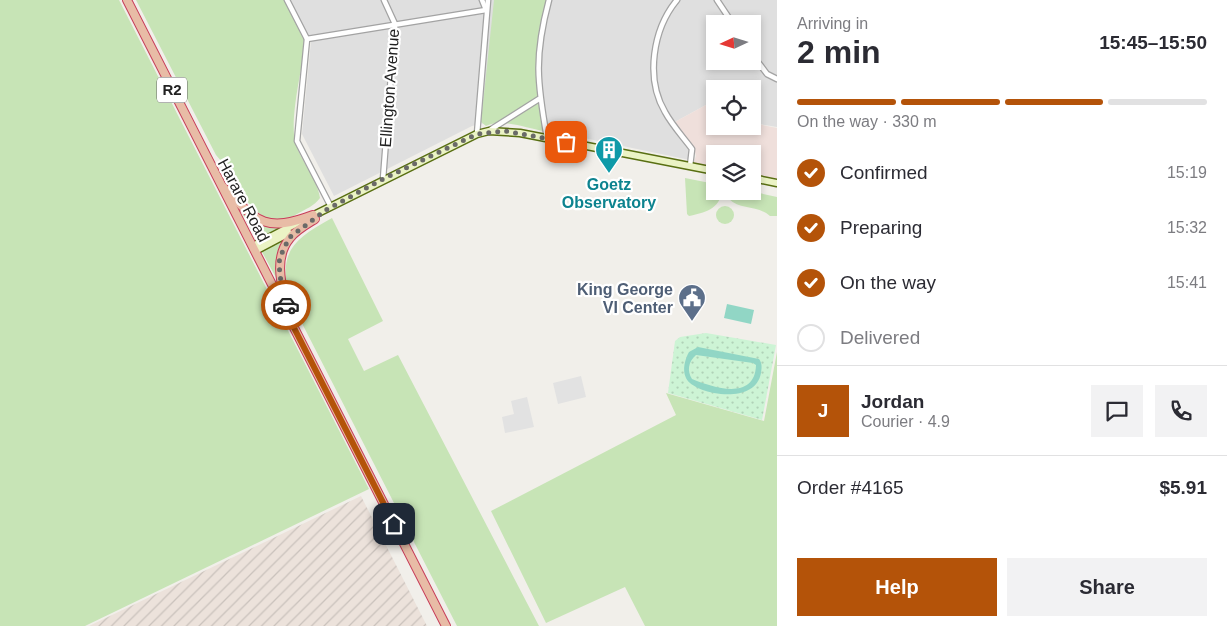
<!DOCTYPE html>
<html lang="en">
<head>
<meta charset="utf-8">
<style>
	body { margin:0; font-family:Helvetica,sans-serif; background:#f2f2f3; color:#2b2b33; height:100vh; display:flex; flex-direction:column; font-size:19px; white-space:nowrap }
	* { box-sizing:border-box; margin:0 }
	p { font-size:16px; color:#7c7c81 }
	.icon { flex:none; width:28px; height:28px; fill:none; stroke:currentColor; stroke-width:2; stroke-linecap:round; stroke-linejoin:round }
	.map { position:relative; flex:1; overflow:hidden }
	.details { display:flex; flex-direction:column; background:#fff; width:450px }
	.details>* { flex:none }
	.needle { width:32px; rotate:266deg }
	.tools { position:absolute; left:706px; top:15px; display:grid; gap:10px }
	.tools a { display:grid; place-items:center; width:55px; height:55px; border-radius:0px; background:#fff; box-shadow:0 2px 8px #0003; font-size:25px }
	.pin { position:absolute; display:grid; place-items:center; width:42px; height:42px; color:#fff; margin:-21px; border-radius:10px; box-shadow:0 2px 8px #0006 }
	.courier { position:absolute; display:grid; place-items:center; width:50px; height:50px; margin:-25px; border:4px solid #b45309; border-radius:50%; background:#fff; color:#222; box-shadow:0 1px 6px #0007 }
	.overview em { font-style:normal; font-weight:700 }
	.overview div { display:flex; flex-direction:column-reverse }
	.overview { display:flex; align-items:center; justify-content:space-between; height:85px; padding:0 20px }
	h1 { font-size:32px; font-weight:700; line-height:38px }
	.bar { display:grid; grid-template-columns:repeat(4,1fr); gap:8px 5px; align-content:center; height:60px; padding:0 20px }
	.bar i { height:6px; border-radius:4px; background:#e1e1e2 }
	.bar .active { background:#b45309 }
	.bar p { grid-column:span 4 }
	.line { display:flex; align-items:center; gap:12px; padding:0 20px; border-top:1px solid #e1e1e2 }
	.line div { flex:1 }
	.round { display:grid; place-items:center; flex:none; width:52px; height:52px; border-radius:0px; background:#f2f2f3 }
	ol { padding:0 20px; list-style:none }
	li { display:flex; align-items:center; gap:15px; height:55px }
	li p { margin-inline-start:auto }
	li .icon { padding:5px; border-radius:50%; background:#b45309; color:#fff; stroke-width:4 }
	li:last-child { color:#7c7c81 }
	li i { width:28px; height:28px; border:2px solid #e1e1e2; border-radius:50% }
	.cta { display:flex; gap:10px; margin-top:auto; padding:10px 20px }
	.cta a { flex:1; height:58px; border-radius:0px; background:#b45309; color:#fff; font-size:20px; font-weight:700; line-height:58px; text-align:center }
	.cta a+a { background:#f2f2f3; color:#2b2b33 }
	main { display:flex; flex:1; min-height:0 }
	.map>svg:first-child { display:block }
	.residential { fill:#dfdfdf; fill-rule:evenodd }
	.commercial { fill:#efdfdb }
	.military { fill:url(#military-furrows) }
	.grass { fill:#c7e4b6 }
	.park { fill:url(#park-dots) }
	.pitch { fill:#91d6c5; fill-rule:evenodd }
	.parking { fill:#e2e2e2 }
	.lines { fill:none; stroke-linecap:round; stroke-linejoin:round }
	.minor-casing { stroke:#a3a3a3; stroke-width:7 }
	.secondary-casing { stroke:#596f12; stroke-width:9 }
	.trunk-casing { stroke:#c83d5a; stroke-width:10 }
	.minor { stroke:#fff; stroke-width:4.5 }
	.secondary { stroke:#ebf3c5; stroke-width:6 }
	.trunk { stroke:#e8bca6; stroke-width:8 }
	.done { stroke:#6a6a68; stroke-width:5; stroke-dasharray:0 9 }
	.route { stroke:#b45309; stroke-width:6 }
	.labels { text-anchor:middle; stroke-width:4.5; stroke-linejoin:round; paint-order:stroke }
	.shield { fill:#fff; stroke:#646464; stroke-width:1 }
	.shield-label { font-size:15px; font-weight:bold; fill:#222 }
	.street-label { font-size:16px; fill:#222; stroke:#fff }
	.culture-label { font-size:16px; font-weight:bold; fill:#0d838f; stroke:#fff }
	.service-label { font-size:16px; font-weight:bold; fill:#4e5e75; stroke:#fff; text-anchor:end }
</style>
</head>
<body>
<main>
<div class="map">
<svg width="777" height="626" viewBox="0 0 777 626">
	<defs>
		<pattern id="military-furrows" width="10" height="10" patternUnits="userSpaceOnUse" patternTransform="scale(1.25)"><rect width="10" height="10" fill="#ece2db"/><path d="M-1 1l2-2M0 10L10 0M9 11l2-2" fill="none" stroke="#cac2bc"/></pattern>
		<pattern id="park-dots" width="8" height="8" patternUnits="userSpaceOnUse" patternTransform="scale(1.25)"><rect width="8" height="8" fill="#cdf4d5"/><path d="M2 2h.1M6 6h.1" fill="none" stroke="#b0d1b7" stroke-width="1.8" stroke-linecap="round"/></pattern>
	</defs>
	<rect width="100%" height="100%" fill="#f1efea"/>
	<path class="residential" d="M290 0H777V127L753 123 752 89H715V100L671 124 689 149 690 160 507 122H489L472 126 334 196 302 134 311 41ZM715 24H752V61H715Z"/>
	<path class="commercial" d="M715 100V126H752L753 123 777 128V180L753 175 752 154H715V168L693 164 696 156 694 148 675 122Z"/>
	<path class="military" d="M361 496 427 626H89Z"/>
	<g class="grass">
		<path d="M0 0H119L369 489 85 626H0Z"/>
		<path d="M136 0H284L304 40 305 47C301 72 290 118 295 141 300 161 317 177 320 198 314 206 306 209 297 214 263 235 244 198 230 174 227 167 221 161 216 155Z"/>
		<path d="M494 0H548L537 59 536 78 543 131C527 128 500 118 486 126L481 122Z"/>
		<path d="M685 178 715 184V191H722C720 209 704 213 689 216L687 214Z"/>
		<path d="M728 191H750L777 197V216H770C758 205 740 210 729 199Z"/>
		<path d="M238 206 274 226 283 227 257 240Z"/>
		<circle cx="725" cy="215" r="9"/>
		<path d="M332 218 383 321 348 339 364 371 398 355 539 626H457L288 296C279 250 294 239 332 218Z"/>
		<path d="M288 234 284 243 280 285 261 250Z"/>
		<path d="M777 352V626H645L625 587 546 623 491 511 676 415 666 393 764 421Z"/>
	</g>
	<path class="park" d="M706 333 776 345 762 420 668 393 675 341 680 337Z"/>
	<g class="pitch">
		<path d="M727 304 754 310 751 324 724 318Z"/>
		<path d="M698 347 759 359C762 363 762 367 761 373 755 407 693 394 686 378 682 370 685 359 689 352ZM696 355 753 363 756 365C755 401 714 388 692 379 687 371 688 362 696 355Z"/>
	</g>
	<g class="parking">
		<path d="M581 376 586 397 558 404 553 383Z"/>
		<path d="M527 397 534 427 505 433 502 417 514 414 511 401Z"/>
	</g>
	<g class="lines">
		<defs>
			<g id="minor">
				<path d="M287 0 307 39 297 141 331 207"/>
				<path d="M677 0C653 29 645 78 665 112 672 125 683 137 692 149L690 166"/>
				<path d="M717 0 733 24"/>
				<path d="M307 39 486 10 482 0"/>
				<path d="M752 54 767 74 777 79"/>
				<path d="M490 130 539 99"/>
				<path d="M477 134 488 0"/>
				<path d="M547 138C537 82 534 56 549 0"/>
				<path d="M383 179 395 24 384 0"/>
			</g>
			<g id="secondary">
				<path d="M752 178 777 183"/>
				<path d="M310 217 477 134 489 131 520 133 715 171"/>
				<path d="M253 246 301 221"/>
				<path d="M255 251 289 233"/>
			</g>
			<g id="trunk">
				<path d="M127 0 446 626"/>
				<path d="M224 188C257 222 265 233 313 215"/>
				<path d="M286 305C281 283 274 257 290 238 296 230 307 224 315 219"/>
			</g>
		</defs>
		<use href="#minor" class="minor-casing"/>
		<use href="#secondary" class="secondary-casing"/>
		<use href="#trunk" class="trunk-casing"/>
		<use href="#minor" class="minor"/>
		<use href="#secondary" class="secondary"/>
		<use href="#trunk" class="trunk"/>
	</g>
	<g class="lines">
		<path class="done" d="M286 305 280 276 279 262 283 250 290 237 326 210 383 179 477 134 505 131 566 142"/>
		<path class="route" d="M286 305 290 320 394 524"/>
	</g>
	<defs>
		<symbol id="building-pin" viewBox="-11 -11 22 30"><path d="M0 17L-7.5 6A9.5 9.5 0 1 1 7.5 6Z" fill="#0f9aa8" stroke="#fff"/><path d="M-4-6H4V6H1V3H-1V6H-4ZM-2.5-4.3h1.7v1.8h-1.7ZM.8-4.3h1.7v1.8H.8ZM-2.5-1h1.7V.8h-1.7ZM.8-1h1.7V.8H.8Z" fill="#fff"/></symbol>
		<symbol id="civic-pin" viewBox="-11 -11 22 30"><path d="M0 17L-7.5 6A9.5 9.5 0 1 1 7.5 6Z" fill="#5c6f8a" stroke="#fff"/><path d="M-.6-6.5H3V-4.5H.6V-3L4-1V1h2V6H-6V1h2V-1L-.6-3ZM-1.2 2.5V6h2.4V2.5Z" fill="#fff"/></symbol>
	</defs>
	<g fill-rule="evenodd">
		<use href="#building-pin" x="593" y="134" width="32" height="43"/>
		<use href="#civic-pin" x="676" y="282" width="32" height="43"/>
	</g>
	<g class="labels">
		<rect class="shield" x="157" y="77.5" width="30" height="25" rx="4"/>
		<g class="shield-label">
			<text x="172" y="95">R2</text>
		</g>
		<g class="street-label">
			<text transform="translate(389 88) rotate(-86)" y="6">Ellington Avenue</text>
			<text transform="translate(244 200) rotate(62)" y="6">Harare Road</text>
		</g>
		<g class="culture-label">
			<text x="609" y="190">Goetz<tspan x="609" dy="18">Observatory</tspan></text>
		</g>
		<g class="service-label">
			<text x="673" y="295">King George<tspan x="673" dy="18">VI Center</tspan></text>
		</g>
	</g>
</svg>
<div class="tools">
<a><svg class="needle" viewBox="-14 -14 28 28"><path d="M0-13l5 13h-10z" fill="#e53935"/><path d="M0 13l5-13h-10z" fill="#7c7c81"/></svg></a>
<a><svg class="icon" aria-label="locate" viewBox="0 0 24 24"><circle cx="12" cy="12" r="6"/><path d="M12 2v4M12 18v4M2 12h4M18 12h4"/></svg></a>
<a><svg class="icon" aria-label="layers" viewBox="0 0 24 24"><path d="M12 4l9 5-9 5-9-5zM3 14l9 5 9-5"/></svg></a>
</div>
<div class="pin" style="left:566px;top:142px;background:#ea580c"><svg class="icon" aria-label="bag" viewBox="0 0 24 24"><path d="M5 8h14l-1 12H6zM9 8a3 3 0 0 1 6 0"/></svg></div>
<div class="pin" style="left:394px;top:524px;background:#1f2937"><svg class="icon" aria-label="home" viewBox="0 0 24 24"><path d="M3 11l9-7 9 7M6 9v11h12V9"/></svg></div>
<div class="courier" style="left:286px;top:305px"><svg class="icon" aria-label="car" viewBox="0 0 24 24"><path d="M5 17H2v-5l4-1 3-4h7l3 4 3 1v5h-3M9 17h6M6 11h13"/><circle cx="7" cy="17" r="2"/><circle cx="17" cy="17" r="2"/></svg></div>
</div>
<section class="details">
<div class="overview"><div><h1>2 min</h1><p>Arriving in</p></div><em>15:45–15:50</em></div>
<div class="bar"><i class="active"></i><i class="active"></i><i class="active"></i><i></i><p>On the way · 330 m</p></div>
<ol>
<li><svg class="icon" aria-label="check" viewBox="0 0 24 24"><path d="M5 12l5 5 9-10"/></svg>Confirmed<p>15:19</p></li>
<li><svg class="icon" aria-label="check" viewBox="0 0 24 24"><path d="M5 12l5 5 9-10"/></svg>Preparing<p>15:32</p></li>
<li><svg class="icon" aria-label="check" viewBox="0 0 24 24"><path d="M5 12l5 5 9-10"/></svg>On the way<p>15:41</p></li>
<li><i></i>Delivered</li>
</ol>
<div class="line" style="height:90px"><b class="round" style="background:#b45309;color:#fff">J</b><div><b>Jordan</b><p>Courier · 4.9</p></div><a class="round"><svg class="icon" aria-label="chat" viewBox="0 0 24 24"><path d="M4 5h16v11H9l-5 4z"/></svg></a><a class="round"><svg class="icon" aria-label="phone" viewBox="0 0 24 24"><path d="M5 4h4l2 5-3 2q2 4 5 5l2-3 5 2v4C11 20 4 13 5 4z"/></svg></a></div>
<div class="line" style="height:65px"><div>Order #4165</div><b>$5.91</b></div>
<div class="cta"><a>Help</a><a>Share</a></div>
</section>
</main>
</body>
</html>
